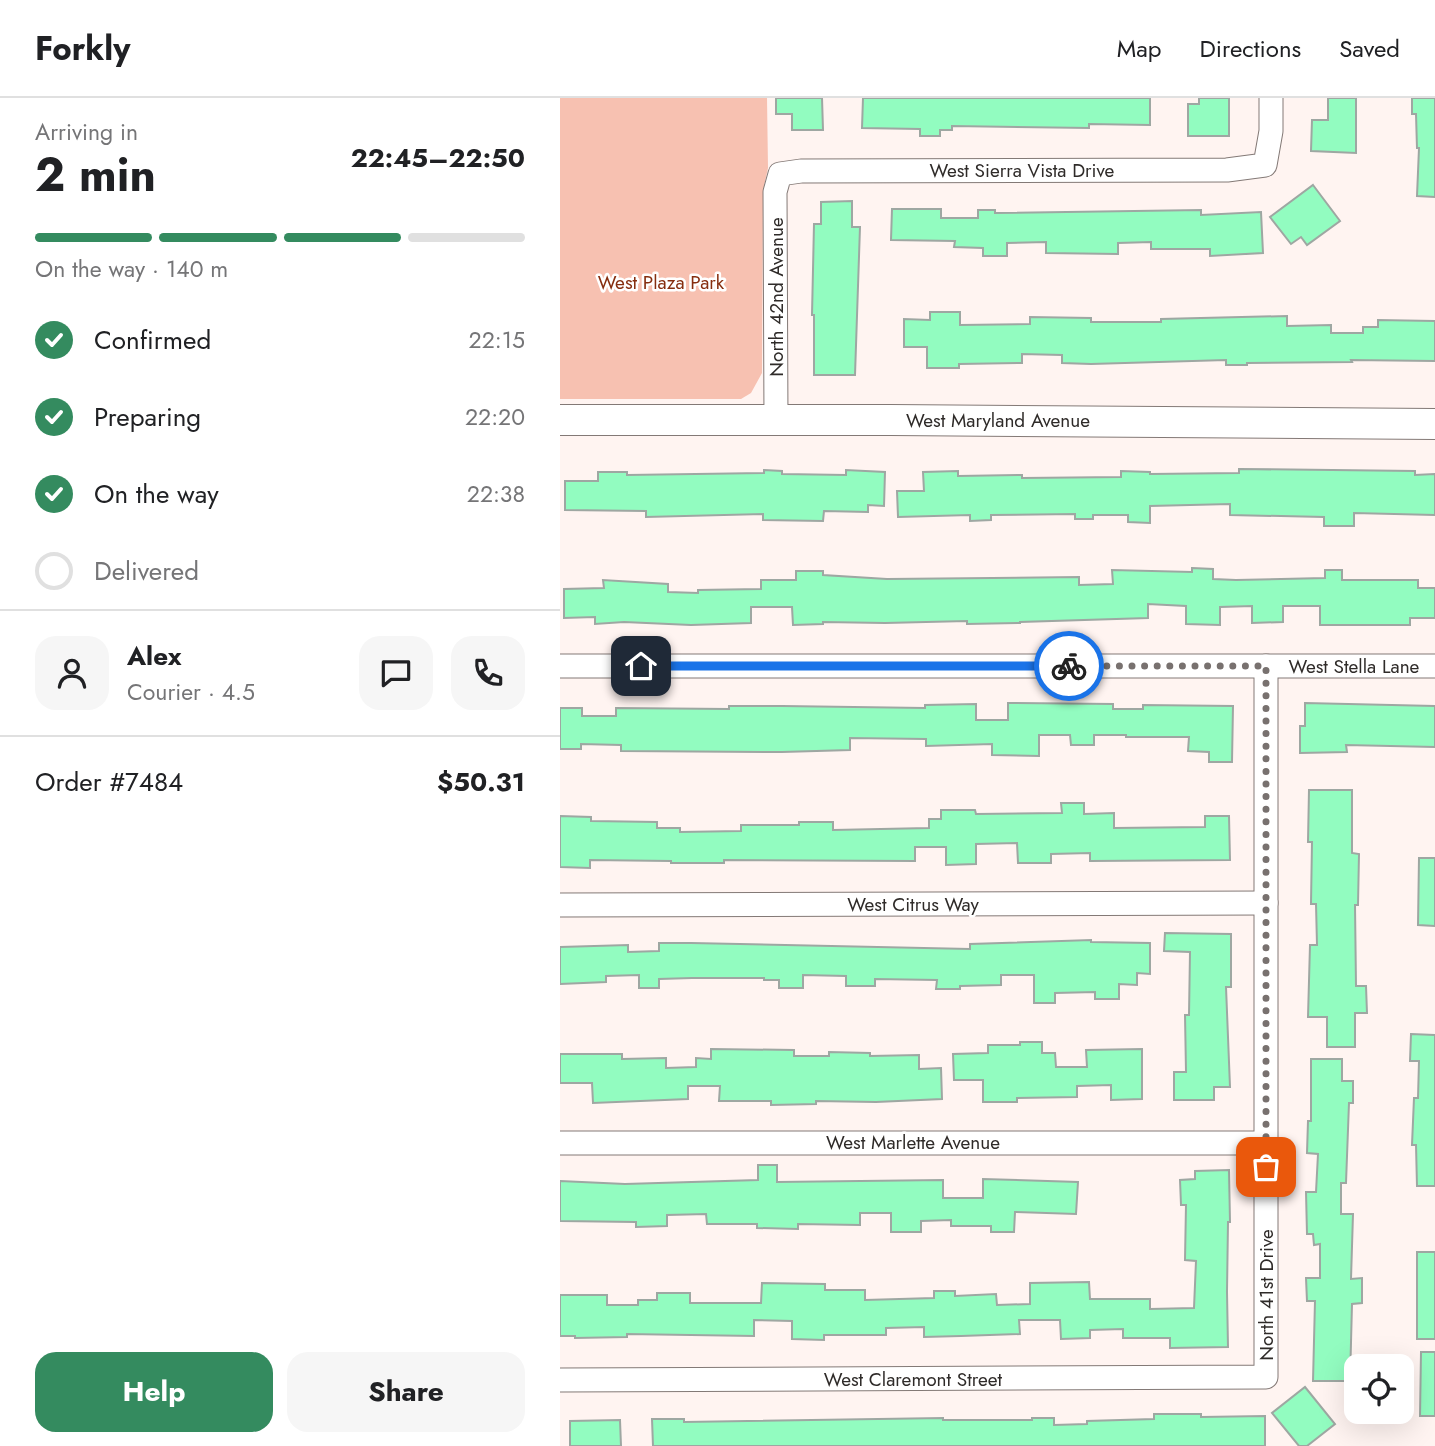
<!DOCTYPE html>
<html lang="en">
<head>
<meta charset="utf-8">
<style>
	body { margin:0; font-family:Jost,sans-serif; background:#f6f6f6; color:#202124; height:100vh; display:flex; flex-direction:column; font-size:26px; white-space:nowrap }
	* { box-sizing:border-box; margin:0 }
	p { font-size:23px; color:#757577 }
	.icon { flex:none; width:38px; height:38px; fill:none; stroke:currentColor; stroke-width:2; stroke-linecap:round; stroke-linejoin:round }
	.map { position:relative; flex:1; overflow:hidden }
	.panel { display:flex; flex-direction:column; background:#fff; width:560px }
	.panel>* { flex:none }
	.controls { position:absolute; left:784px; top:1256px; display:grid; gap:14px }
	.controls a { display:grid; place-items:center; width:70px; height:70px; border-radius:14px; background:#fff; box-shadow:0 7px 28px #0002; font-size:35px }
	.pin { position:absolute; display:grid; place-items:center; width:60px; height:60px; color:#fff; margin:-30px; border-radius:14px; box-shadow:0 4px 10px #0006 }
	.courier { position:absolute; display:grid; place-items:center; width:70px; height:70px; margin:-35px; border:5px solid #1a73e8; border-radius:50%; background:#fff; color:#222; box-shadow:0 2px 9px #0007 }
	.summary em { font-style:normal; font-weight:700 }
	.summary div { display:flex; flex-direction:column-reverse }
	.summary { display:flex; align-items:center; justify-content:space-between; height:119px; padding:0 35px }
	h1 { font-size:46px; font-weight:700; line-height:52px }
	.bar { display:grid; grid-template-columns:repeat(4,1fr); gap:10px 7px; align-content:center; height:84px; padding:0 35px }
	.bar i { height:9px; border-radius:5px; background:#e0e0e0 }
	.bar .active { background:#348b5f }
	.bar p { grid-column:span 4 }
	.line { display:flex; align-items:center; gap:18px; padding:0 35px; border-top:2px solid #e0e0e0 }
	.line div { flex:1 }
	.round { display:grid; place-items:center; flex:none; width:74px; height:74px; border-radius:21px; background:#f6f6f6 }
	ol { padding:0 35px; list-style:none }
	li { display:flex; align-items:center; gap:21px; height:77px }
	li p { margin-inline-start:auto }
	li .icon { padding:7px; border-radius:50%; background:#348b5f; color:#fff; stroke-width:4 }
	li:last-child { color:#757577 }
	li i { width:38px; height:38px; border:4px solid #e0e0e0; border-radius:50% }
	.button { display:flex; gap:14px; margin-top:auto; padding:14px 35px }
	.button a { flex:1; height:80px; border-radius:21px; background:#348b5f; color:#fff; font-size:28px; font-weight:700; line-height:80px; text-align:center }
	.button a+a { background:#f6f6f6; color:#202124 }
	header { display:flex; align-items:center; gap:42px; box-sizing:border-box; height:98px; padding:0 35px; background:#fff; border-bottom:2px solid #e0e0e0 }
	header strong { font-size:33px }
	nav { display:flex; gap:38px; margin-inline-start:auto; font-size:24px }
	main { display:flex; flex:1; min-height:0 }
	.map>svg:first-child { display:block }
	.green { fill:#f7c1b1 }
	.building { fill:#92fcc0; stroke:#9ea7a2; stroke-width:2 }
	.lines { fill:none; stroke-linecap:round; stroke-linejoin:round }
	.minor-casing { stroke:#837976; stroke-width:25 }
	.tertiary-casing { stroke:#837976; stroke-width:32 }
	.minor { stroke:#fff; stroke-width:23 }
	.tertiary { stroke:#fff; stroke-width:30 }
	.done { stroke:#78716f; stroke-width:7; stroke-dasharray:0 12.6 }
	.route { stroke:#1a73e8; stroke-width:9 }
	.labels { text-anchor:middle; stroke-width:5; stroke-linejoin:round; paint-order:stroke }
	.street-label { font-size:19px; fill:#2f2b29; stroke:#fff }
	.park-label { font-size:19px; fill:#862e0f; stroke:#fff }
</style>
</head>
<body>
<header>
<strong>Forkly</strong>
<nav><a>Map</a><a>Directions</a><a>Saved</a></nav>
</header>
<main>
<section class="panel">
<div class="summary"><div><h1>2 min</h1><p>Arriving in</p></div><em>22:45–22:50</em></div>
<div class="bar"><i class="active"></i><i class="active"></i><i class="active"></i><i></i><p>On the way · 140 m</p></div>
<ol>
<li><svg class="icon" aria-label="check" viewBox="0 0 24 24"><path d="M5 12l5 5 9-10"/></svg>Confirmed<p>22:15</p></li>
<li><svg class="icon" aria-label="check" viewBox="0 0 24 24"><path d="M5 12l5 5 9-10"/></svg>Preparing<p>22:20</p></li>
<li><svg class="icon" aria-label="check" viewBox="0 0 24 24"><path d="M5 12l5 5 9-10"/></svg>On the way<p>22:38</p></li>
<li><i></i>Delivered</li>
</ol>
<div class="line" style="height:126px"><a class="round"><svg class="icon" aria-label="person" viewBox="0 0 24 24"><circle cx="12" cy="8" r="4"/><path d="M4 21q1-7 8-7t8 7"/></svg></a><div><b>Alex</b><p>Courier · 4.5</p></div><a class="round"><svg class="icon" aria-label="chat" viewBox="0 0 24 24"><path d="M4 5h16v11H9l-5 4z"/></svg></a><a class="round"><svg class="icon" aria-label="phone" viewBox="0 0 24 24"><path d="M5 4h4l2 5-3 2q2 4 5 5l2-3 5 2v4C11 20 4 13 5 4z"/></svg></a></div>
<div class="line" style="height:91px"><div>Order #7484</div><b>$50.31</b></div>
<div class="button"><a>Help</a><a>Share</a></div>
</section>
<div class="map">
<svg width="875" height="1348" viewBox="0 0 875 1348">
	<rect width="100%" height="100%" fill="#fff4f1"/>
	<path class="green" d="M0 0H207L208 70 203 93 202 275 191 295 181 301H0Z"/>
	<g class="building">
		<path d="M216 0H262L263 32H232V16H216Z"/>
		<path d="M303 0H590V27L529 26V30L392 28V32H380V38H360V31L302 30Z"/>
		<path d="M639 0H669V38H628V6H639Z"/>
		<path d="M768 0H796V55L751 53 752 22H768Z"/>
		<path d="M852 0H875V99L857 98 859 50H857L856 16H852Z"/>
		<path d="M753 87 780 123 747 147 741 139 731 146 710 119Z"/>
		<path d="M292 103V129H300L295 277H254V217H252L254 126H261V104Z"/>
		<path d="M332 111H381V120H418V112H435V115L641 112V117L701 114 703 155 650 158V151H591V144L558 145V156L486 155V144L447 145V158H423V150L394 149 395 143 331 142Z"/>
		<path d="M370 214H400V227L470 226V219L531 220V224H601V221L727 218V228L771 227V235H803V229H818V222L875 223V263L791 262 792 264 687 265V267H666V262L531 266 502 265V257L462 256V265L399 266V270H367V249H344V221L370 222Z"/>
		<path d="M679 371 855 373V377L875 376V417L794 415V428H764V419L670 417V406L590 408V425L568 424V417H533V421H515V416L431 417V422L410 423V417L338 419 337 393H364L363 374 398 373V378L462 377V380L561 379V373L590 374V376L679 375Z"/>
		<path d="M204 372 222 373V376L286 377V372L325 374 324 408 308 407V414L264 413 263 423 203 422V416L86 419V413L5 412V383H38V374H67V377L204 375Z"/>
		<path d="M632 470 653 471V481L676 482 765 480V472H782V482H858V490H875V520H850V527H760V508H723V524L692 525V508L660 509V527L626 526V508L588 506V520L460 524V525L407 526V523L325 525 263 524V526L233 527 232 509H191V525L131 527 64 524 35 526V519L4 520V491L44 490 43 482 108 486V494L138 495V492L201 491V482H236V473H263V477L327 481 519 479V487L553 486 552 472 632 474Z"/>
		<path d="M448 605 553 606V611H583V607L673 608 672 664H649V654L628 653 629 639H566V637H534V647H511L510 637H479V658L432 657V646L366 648V641L290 640V652L222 654 61 653V647L21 646V651H0V610H22V618H56V610L169 611V608H222L365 610V607L416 606V622H448Z"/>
		<path d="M745 605 875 608V649L786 647 787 654 740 655V628H745Z"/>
		<path d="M749 692H792V755L799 756 798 807H795L796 888H806L807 915H795V949H767V919H748L750 847H757L756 806H751L752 744H748Z"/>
		<path d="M501 705H524V716L554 715V730L645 729V718H669L670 762 530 763V755L491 756V765H458L457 745 416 746V766L386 767V749H355V763L164 762V765H111V763L30 762V770L0 769V718L31 719V723L97 724V730H120V734L181 733V727H239V724H273V732L369 730V721H381V712H415L416 716 502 715Z"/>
		<path d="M859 760H875V828L858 827Z"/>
		<path d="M605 835 671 836V889H666L670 989H654V1002H614V974H626L625 917H629L630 854 604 853Z"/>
		<path d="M531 842V844L590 845V876L577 875V887L559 886V901H535V894L495 895V905H474V877H441V887L400 888V891H376L377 882 315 881V888H286V878L243 877V890H219V882H204V880H132L99 881V890H79V877L46 878V884L0 886V849L68 847V854L99 853V845H131L410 851V846Z"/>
		<path d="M851 936 875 937V1088H857L856 1047H852L854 1000H858L859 963H850Z"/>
		<path d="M460 944H482V955H495L496 969H527L526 952 582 951V1001L551 1002V987L517 988V999L457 1000V1004H423V982H394L393 956 428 955V947H460Z"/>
		<path d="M151 951 234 952V958H269V954L310 955V958L359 957V971L381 970 382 1001 316 1004 256 1003V1006L211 1007V1003H159L160 988H128V1001L33 1005 32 985H0V956H62V961L106 960V970L136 969V960L151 961Z"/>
		<path d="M751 961H782V983H793V1005H789L786 1085H781V1116H793L791 1181 802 1180V1205L792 1206 790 1283H753L755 1203H747L746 1180H760V1146L754 1147 753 1136H747L746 1094H756L758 1056 747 1055 748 1023H751Z"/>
		<path d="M198 1067H217V1084L383 1082V1100H423V1081L518 1084 516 1116 455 1114 454 1134H431V1128H391V1122L361 1123V1134H331V1115H300V1127L238 1126V1131L197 1130V1126H147L146 1116 107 1117V1128L76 1129V1124L0 1123V1083L65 1086 198 1082Z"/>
		<path d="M669 1072 670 1124H668L667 1194 668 1249 610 1250V1240H563V1231L530 1232V1240L501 1241 500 1222H459L460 1236 401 1238 364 1239V1229L326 1230V1237H264V1242L232 1241V1223L194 1222V1238L67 1236V1239L15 1240V1238H0V1197H47V1207H78V1202H97V1195H130V1205H201L202 1185 265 1186V1192H305V1202L374 1200V1193H395V1198L436 1196 437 1207 470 1206V1185L529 1184 530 1201H590V1211L634 1210 636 1163 625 1162 626 1107H621L620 1082 635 1081V1073Z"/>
		<rect x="857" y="1154" width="18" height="87"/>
		<path d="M861 1254H875V1318H860Z"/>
		<path d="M745 1289 775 1326 747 1348H739L712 1315Z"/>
		<path d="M594 1316H641V1319L705 1318V1348H93L92 1321H124V1324L383 1320V1322H472V1320H494V1327L527 1326V1323L594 1321Z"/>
		<path d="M60 1322 61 1348H10V1323Z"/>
	</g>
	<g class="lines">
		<defs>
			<g id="minor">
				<path d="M216 322 215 94 220 76 241 73 667 72 705 67 711 33V0"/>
				<path d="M0 568H875"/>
				<path d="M0 807 706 805"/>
				<path d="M0 1045H706"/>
				<path d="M0 1282 706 1279V568"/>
			</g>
			<path id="tertiary" d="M0 322H331L875 326"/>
		</defs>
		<use href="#minor" class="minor-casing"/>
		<use href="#tertiary" class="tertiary-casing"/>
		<use href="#minor" class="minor"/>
		<use href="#tertiary" class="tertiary"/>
	</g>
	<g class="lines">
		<path class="done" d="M509 568H706V1069"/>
		<path class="route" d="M81 568H509"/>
	</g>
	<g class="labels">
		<g class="street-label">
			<text x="462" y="79">West Sierra Vista Drive</text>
			<text transform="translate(216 199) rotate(-90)" y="7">North 42nd Avenue</text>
			<text x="438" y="329">West Maryland Avenue</text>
			<text x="794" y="575">West Stella Lane</text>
			<text x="353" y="813">West Citrus Way</text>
			<text x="353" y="1051">West Marlette Avenue</text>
			<text transform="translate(706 1197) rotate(-90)" y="7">North 41st Drive</text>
			<text x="353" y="1288">West Claremont Street</text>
		</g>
		<g class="park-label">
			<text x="101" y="191">West Plaza Park</text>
		</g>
	</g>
</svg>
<div class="controls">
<a><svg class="icon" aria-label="locate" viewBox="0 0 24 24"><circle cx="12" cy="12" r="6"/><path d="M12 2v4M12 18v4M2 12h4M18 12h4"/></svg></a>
</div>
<div class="pin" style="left:706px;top:1069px;background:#ea580c"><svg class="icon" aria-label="bag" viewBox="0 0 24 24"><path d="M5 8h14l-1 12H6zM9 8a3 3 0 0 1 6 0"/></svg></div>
<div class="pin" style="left:81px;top:568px;background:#1f2937"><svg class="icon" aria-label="home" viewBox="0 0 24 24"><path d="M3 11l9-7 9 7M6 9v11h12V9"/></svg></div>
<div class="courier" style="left:509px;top:568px"><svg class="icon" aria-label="bike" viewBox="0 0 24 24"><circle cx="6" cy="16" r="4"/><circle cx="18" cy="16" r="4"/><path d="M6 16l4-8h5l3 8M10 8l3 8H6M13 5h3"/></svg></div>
</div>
</main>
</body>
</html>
